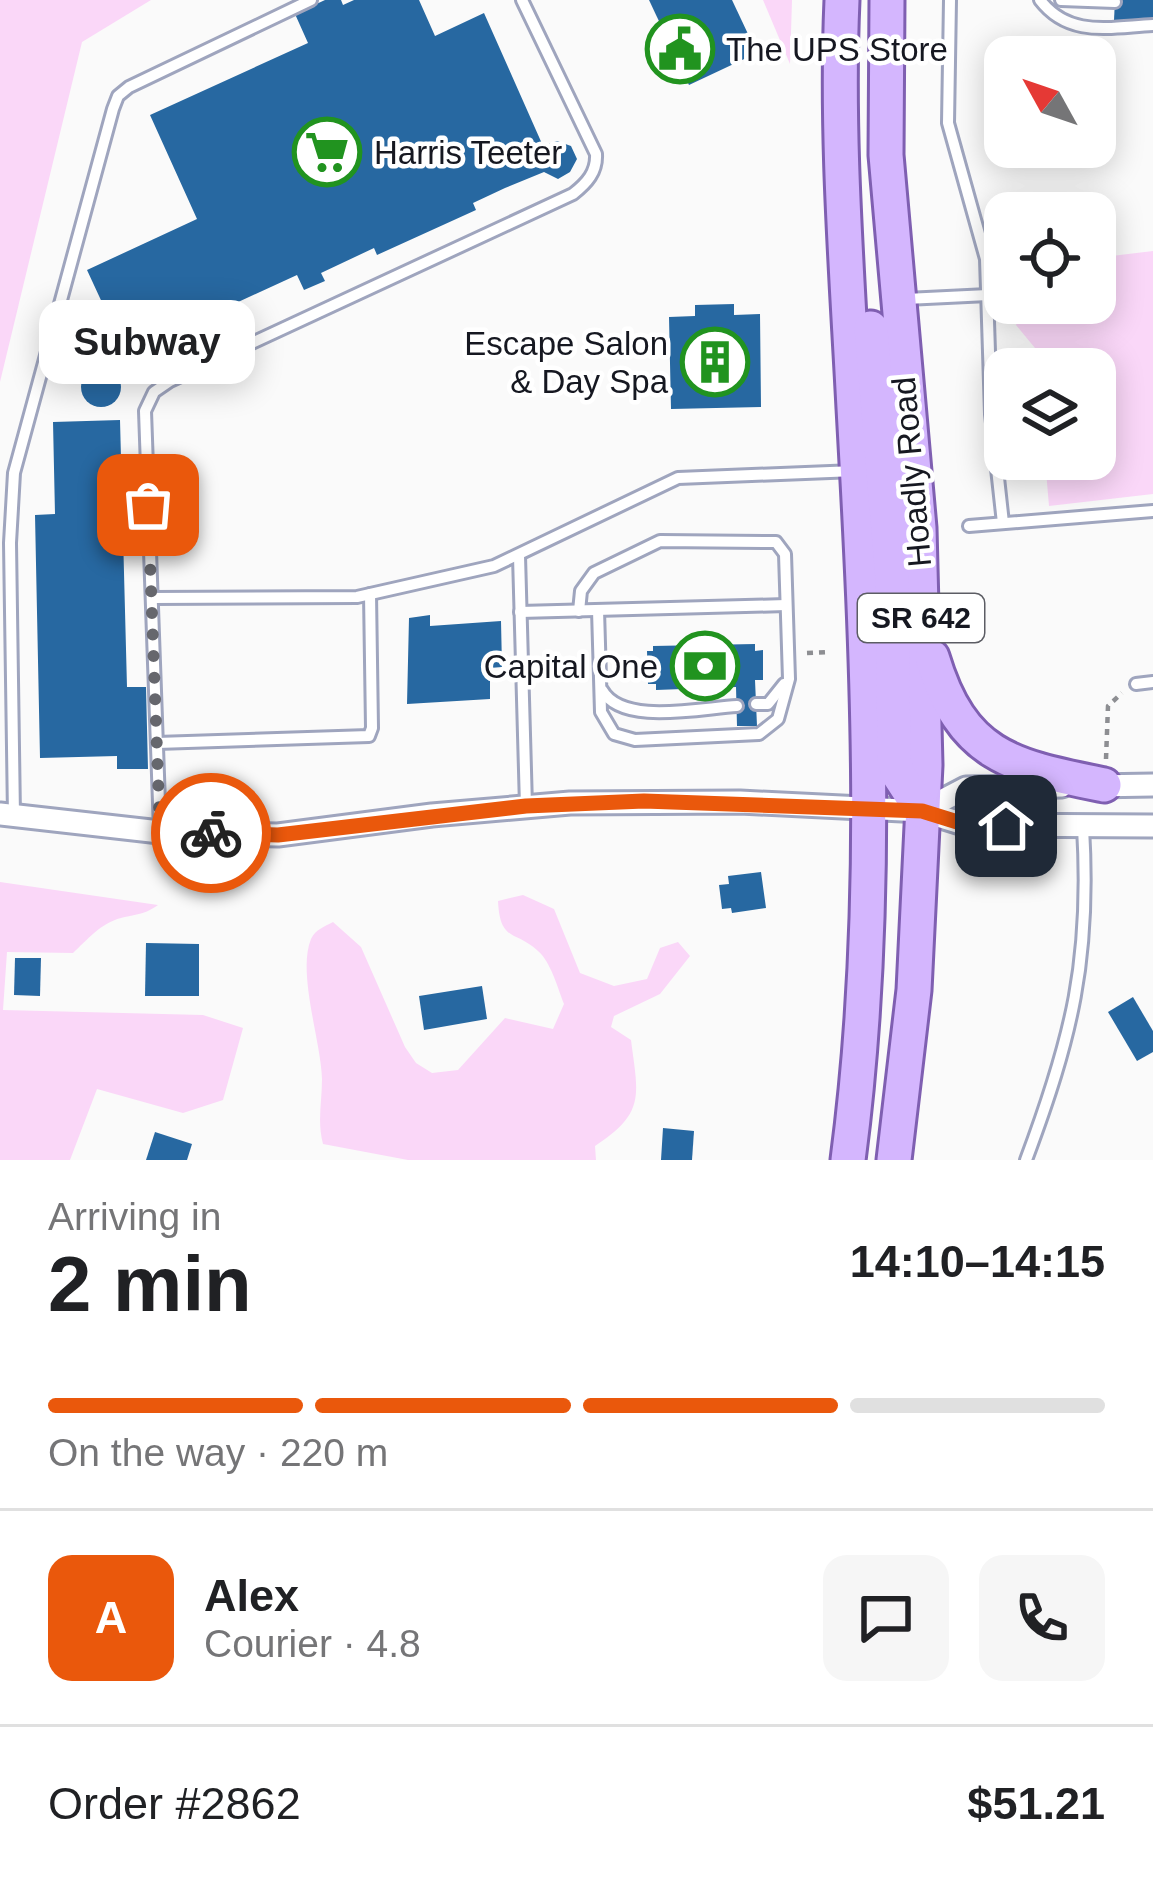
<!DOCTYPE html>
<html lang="en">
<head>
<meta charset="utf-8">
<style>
	body { margin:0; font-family:Helvetica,sans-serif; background:#f6f6f6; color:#202124; height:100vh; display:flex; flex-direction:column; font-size:45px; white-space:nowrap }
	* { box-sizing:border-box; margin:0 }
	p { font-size:39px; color:#757577 }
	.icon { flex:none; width:66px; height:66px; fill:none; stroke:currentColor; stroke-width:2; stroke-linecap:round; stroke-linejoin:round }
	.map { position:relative; height:1160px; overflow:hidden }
	.details { display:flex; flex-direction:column; background:#fff; flex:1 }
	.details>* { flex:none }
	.needle { width:78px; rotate:310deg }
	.controls { position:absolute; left:984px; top:36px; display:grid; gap:24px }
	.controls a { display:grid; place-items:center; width:132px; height:132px; border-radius:24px; background:#fff; box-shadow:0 6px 30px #0003; font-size:60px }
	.pin { position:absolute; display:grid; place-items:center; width:102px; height:102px; color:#fff; margin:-51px; border-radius:24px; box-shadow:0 6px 18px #0006 }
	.courier { position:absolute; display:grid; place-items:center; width:120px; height:120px; margin:-60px; border:9px solid #ea580c; border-radius:50%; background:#fff; color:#222; box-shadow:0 3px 15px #0007 }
	.bubble { position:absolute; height:84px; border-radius:24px; background:#fff; box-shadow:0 6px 30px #0003; font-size:39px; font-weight:700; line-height:84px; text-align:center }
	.summary em { font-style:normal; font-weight:700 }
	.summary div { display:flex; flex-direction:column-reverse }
	.summary { display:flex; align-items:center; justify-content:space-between; height:204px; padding:0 48px }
	h1 { font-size:78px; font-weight:700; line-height:90px }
	.bar { display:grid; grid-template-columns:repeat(4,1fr); gap:18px 12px; align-content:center; height:144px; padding:0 48px }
	.bar i { height:15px; border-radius:9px; background:#e0e0e0 }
	.bar .selected { background:#ea580c }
	.bar p { grid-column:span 4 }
	.line { display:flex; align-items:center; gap:30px; padding:0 48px; border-top:3px solid #e0e0e0 }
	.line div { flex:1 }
	.round { display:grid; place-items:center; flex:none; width:126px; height:126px; border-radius:24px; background:#f6f6f6 }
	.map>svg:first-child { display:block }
	.green { fill:#fad7f8 }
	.building { fill:#2768a1 }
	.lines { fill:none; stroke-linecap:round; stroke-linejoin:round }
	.service-casing { stroke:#9fa5be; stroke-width:16 }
	.minor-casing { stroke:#9fa5be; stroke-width:27 }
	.primary-casing { stroke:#7f5fb1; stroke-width:39 }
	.path { stroke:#8d8e92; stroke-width:4.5; stroke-dasharray:6 6; stroke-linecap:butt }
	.service { stroke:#fff; stroke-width:10 }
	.minor { stroke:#fff; stroke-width:21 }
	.primary { stroke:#d4b6fe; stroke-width:33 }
	.done { stroke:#66676d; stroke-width:12; stroke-dasharray:0 21.6 }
	.route { stroke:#ea580c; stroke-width:15 }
	.labels { text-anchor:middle; stroke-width:9; stroke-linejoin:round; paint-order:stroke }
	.shield { fill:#fff; stroke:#5c5d64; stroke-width:3 }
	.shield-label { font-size:30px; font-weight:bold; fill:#161821 }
	.poi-label { font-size:33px; fill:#161821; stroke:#fff; text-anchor:start }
	.street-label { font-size:33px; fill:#161821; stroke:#fff }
</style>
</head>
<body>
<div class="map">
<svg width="1153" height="1160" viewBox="0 0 1153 1160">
	<rect width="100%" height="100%" fill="#fafafa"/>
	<g class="green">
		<path d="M0 0H151L82 42 0 382Z"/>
		<path d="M763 0H792L790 64Z"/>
		<path d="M1153 251V494L1049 506 1045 459H1095V369H1037L1035 348 1016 325 1025 303H1095V258Z"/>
		<path d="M0 882 158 905C144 915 136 914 121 918 101 923 87 940 73 953L7 952 3 1010 203 1015 243 1028 223 1100 183 1113 97 1089 70 1160H0Z"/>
		<path d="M523 895 554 909 580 973 614 986 647 979 660 948 678 942 690 956 660 994 614 1016 611 1027 631 1040C638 1095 646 1113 595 1146L596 1160H408L323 1144C317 1121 322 1102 322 1079 321 1041 297 973 311 939 316 929 324 927 333 922L361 947 405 1047 416 1063 432 1073 458 1070 505 1018 553 1029 564 1004C558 989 551 962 538 951 516 930 500 943 498 901Z"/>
	</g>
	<g class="building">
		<path d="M325 0H341L343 5 354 0H419L435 36 484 13 543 146 557 141 571 146 577 159 570 172 558 179 544 172 505 188 473 203 476 210 377 255 374 248 321 273 325 281 304 290 297 275 236 303 241 314 199 334 192 319 124 350 87 270 197 219 150 115 308 43 295 14Z"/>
		<path d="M649 0H732L757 53 689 85Z"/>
		<path d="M1115 0H1153V21L1114 20Z"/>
		<path d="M734 304V315L760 314 761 407 671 409 669 317 695 316V305Z"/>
		<circle cx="101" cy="387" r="20"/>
		<path d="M120 420 127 687H146L148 769H117V756L40 758 35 515 55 514 53 422Z"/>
		<path d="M430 615V626L501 621 502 667 490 668V699L407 704 409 618Z"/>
		<path d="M755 644V651L763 650V680H755L757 726H737L736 687 656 690V684H648L647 651H653V646Z"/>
		<path d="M761 872 766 908 732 913 731 908 722 909 719 885 729 884 728 876Z"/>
		<path d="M146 943 199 944V996H145Z"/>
		<path d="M15 958H41L40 996 14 995Z"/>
		<path d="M482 986 487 1019 424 1030 419 996Z"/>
		<path d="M1133 997 1153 1031V1052L1137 1061 1108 1012Z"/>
		<path d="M663 1128 694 1131 692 1160H661Z"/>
		<path d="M155 1132 192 1144 187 1160H146Z"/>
	</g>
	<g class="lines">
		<defs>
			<g id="service">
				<path d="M950 0 948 123 986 259 991 414 1003 523"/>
				<path d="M1040 0C1069 38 1110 27 1153 25"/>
				<path d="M1061 0 1115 2"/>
				<path d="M906 299 988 295"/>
				<path d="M969 526 1153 511"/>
				<path d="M519 556 526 806"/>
				<path d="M152 598 357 597 494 566 678 478 855 471"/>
				<path d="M579 611 581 591 594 573 660 541 776 542 785 554 789 679 778 719 759 734 635 740 614 734 601 712 598 610"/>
				<path d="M520 612 786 605"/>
				<path d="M1136 684 1153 682"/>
				<path d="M602 690C622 726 700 708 737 706"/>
				<path d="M756 704H768L784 684"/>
				<path d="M157 743 369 736 372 728 370 594"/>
				<path d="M14 816 10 543 14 473 113 109 118 96 129 87 311 0"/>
				<path d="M160 831 145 411 154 392 170 381 573 194C587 183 597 172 596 154L522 0"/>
				<path d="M1026 1160C1072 1037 1091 959 1083 827"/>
			</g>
			<g id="minor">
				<path d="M1094 786 1153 785"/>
				<path d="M922 811 966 788 1062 786"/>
				<path d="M0 814 160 832 278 835 432 815 570 803 740 802 922 811 967 825 1153 826"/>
			</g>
			<g id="primary">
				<path d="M842 0C836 136 847 272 854 408 868 658 881 911 848 1160"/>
				<path d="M887 0 886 155 919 528 925 765 914 990 894 1160"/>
				<path d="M871 328 892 580 894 759 898 774 922 811"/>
				<path d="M932 657C962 757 1011 766 1104 785"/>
			</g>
		</defs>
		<use href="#service" class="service-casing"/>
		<use href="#minor" class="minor-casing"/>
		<use href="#primary" class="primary-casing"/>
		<g class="path">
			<path d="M807 653 829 652"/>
			<path d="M1106 759 1108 706 1122 693"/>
		</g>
		<use href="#service" class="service"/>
		<use href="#minor" class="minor"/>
		<use href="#primary" class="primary"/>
	</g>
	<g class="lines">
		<path class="done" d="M148 505 160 832 211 833"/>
		<path class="route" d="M211 833 278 835 526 806 644 801 922 811 967 825 1006 826"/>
	</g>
	<defs>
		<symbol id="civic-ring" viewBox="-11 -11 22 22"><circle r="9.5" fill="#fff" stroke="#21931f" stroke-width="1.5"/><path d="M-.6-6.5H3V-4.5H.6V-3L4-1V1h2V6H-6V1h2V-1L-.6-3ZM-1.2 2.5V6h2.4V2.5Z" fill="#21931f"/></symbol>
		<symbol id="supermarket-ring" viewBox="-11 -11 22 22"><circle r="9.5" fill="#fff" stroke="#21931f" stroke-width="1.5"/><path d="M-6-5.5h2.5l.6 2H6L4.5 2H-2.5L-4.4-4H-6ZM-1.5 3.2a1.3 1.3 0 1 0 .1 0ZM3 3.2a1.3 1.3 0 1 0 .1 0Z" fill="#21931f"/></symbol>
		<symbol id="building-ring" viewBox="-11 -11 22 22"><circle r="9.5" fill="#fff" stroke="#21931f" stroke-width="1.5"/><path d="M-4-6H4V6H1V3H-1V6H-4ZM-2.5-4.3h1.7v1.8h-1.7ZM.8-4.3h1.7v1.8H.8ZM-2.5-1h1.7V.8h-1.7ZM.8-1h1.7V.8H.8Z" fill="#21931f"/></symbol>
		<symbol id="bank-ring" viewBox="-11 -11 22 22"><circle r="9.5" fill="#fff" stroke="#21931f" stroke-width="1.5"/><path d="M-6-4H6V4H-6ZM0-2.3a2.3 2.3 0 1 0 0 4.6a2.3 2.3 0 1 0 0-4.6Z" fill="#21931f"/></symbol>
	</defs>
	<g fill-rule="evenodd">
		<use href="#civic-ring" x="642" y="11" width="76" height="76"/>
		<use href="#supermarket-ring" x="289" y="114" width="76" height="76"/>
		<use href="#building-ring" x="677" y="324" width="76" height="76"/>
		<use href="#bank-ring" x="667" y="628" width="76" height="76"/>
	</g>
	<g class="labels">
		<rect class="shield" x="858" y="594" width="126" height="48" rx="9"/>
		<g class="shield-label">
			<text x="921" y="628">SR 642</text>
		</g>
		<g class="poi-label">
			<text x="726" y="61">The UPS Store</text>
			<text x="374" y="164">Harris Teeter</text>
			<text x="668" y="355" text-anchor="end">Escape Salon<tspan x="668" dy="38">&amp; Day Spa</tspan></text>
			<text x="658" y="678" text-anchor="end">Capital One</text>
		</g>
		<g class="street-label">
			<text transform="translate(911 472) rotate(-95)" y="12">Hoadly Road</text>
		</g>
	</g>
</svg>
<div class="controls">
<a><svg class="needle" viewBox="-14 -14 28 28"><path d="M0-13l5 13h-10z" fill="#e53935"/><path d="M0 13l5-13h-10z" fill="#757577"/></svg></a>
<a><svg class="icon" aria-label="locate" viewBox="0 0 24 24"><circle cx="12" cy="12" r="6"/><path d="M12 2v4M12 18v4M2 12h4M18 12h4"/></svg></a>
<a><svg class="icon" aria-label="layers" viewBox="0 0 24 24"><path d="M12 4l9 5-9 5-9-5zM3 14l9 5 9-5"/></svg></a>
</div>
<div class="pin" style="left:148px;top:505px;background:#ea580c"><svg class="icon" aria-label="bag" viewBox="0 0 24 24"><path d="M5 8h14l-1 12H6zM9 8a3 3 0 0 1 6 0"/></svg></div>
<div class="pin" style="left:1006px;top:826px;background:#1f2937"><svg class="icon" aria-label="home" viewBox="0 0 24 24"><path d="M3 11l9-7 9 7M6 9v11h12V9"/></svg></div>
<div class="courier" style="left:211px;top:833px"><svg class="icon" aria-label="bike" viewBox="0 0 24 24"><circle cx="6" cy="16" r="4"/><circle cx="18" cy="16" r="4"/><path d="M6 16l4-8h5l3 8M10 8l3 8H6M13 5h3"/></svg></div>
<div class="bubble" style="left:39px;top:300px;width:216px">Subway</div>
</div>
<section class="details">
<div class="summary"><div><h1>2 min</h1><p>Arriving in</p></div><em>14:10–14:15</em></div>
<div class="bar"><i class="selected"></i><i class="selected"></i><i class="selected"></i><i></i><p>On the way · 220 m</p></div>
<div class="line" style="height:216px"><b class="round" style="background:#ea580c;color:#fff">A</b><div><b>Alex</b><p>Courier · 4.8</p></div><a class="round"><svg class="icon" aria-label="chat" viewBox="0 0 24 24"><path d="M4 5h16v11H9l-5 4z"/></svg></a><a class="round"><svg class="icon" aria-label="phone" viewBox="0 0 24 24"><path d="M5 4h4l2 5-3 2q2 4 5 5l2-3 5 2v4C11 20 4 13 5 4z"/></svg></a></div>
<div class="line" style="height:156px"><div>Order #2862</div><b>$51.21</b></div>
</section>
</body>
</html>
